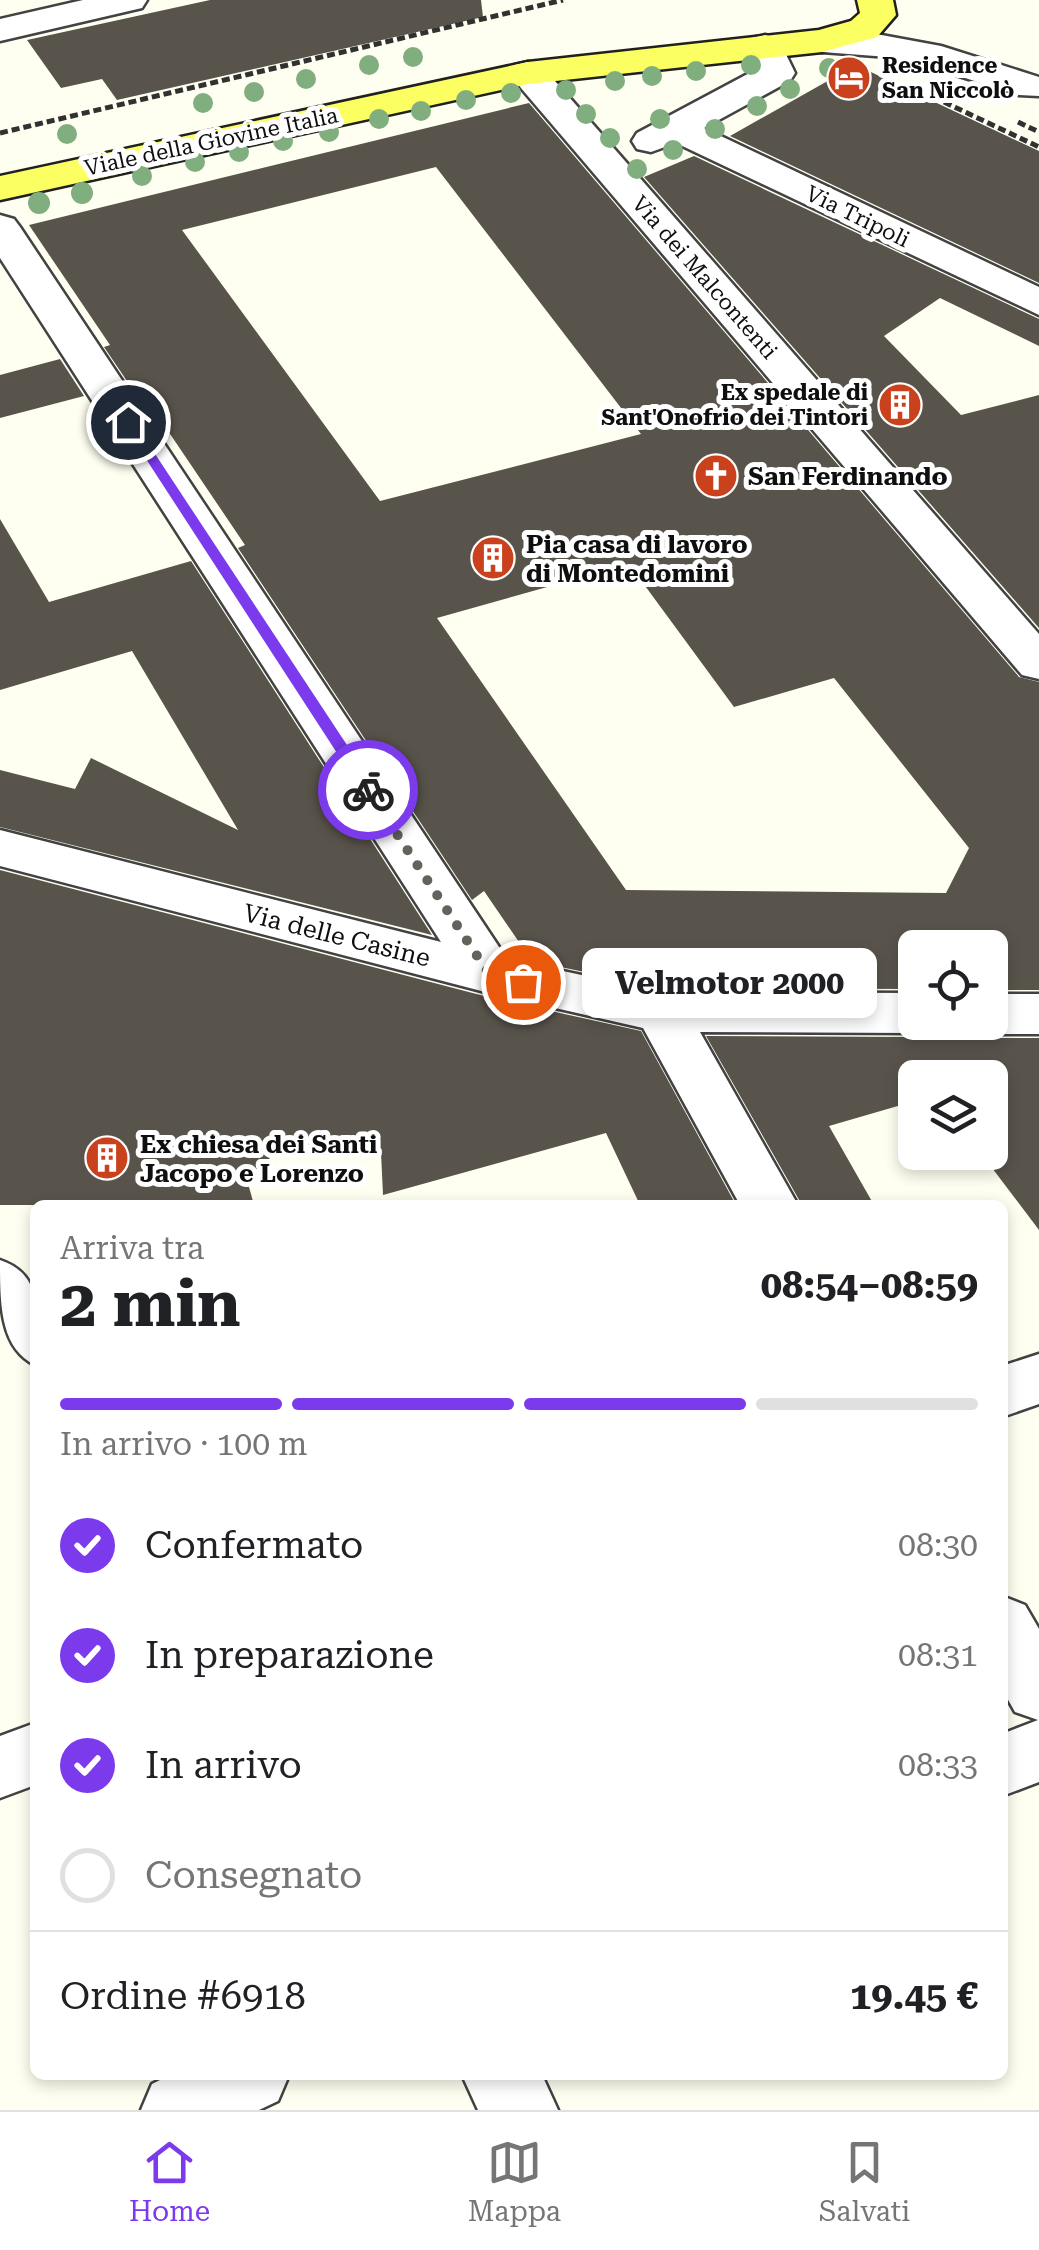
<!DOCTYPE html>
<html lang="it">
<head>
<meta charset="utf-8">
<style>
	body { margin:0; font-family:"Roboto Serif",serif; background:#f6f6f6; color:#202124; height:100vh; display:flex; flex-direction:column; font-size:38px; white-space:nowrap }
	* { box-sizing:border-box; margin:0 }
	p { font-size:32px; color:#757577 }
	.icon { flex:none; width:55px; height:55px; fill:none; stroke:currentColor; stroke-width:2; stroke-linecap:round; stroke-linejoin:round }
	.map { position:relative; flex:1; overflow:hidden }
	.sheet { position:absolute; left:30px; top:1200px; width:978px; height:880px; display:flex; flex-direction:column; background:#fff; border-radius:15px; box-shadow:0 5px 15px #0003 }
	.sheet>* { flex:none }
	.buttons { position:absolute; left:898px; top:930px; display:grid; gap:20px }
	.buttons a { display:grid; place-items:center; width:110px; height:110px; border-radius:15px; background:#fff; box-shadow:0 5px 15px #0003; font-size:50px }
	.pin { position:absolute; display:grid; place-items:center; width:85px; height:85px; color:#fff; margin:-42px; border:5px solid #fff; border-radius:50%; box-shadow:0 2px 10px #0007 }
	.courier { position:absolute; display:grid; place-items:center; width:100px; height:100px; margin:-50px; border:8px solid #7c3aed; border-radius:50%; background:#fff; color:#222; box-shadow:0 2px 12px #0007 }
	.bubble { position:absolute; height:70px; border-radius:15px; background:#fff; box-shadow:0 5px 15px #0003; font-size:32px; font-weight:700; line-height:70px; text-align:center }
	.overview em { font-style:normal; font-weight:700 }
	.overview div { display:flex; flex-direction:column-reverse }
	.overview { display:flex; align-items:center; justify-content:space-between; height:170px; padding:0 30px }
	h1 { font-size:65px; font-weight:700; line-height:75px }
	.bar { display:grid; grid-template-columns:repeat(4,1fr); gap:15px 10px; align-content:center; height:120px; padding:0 30px }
	.bar i { height:12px; border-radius:8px; background:#e0e0e0 }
	.bar .selected { background:#7c3aed }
	.bar p { grid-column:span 4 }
	.line { display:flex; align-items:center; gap:25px; padding:0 30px; border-top:2px solid #e0e0e0 }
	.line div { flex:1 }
	ol { padding:0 30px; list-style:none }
	li { display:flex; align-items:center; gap:30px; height:110px }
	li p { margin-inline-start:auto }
	li .icon { padding:10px; border-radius:50%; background:#7c3aed; color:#fff; stroke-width:4 }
	li:last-child { color:#757577 }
	li i { width:55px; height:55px; border:5px solid #e0e0e0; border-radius:50% }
	.tabs { display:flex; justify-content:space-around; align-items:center; height:140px; border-top:2px solid #e0e0e0; background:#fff; font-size:28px; color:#757577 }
	.tabs a { display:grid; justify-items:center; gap:5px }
	.tabs .selected { color:#7c3aed }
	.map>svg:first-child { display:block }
	.building { fill:#59544b; fill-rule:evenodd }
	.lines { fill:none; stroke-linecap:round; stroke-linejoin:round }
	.minor-casing { stroke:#424242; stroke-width:5 }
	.major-casing { stroke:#202020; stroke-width:5 }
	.path { stroke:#313131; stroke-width:5; stroke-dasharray:8 4; stroke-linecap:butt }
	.minor { fill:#fff; fill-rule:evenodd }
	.major { fill:#fcff61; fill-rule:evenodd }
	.tree { fill:#81ae7e }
	.route { fill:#7c3aed }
	.done { stroke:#63635e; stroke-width:10; stroke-dasharray:0 18 }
	.labels { text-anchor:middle; stroke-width:10; stroke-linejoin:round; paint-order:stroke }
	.far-poi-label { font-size:22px; font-weight:bold; fill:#0f0f0f; stroke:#fff; text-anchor:start }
	.far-street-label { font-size:22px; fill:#0f0f0f; stroke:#fff }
	.poi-label { font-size:25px; font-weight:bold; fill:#0f0f0f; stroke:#fff; text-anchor:start }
	.street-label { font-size:25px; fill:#0f0f0f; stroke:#fff }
</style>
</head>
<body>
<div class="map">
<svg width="1039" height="2110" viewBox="0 0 1039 2110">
	<rect width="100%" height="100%" fill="#fefff1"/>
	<g class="building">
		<path d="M210 0H481L483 17 117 100 102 79 61 88 27 40Z"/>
		<path d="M856 65 1039 151V283L730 136Z"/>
		<path d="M529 103 1019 677 1039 682V990H990V948H915V989L661 988 532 961 484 891 472 900 238 548 245 545 135 382 129 384 104 347 110 345 29 225ZM436 167 641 434 380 501 182 230ZM629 564 734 707 834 678 969 848 946 893 626 890 437 618Z"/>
		<path d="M694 156 1039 319V346L940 298 884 336 961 415 1039 395V628L644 177Z"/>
		<path d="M60 359 84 396 0 418V375Z"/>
		<path d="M0 519 49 602 191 561 432 935 0 827V770L75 789 91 758 238 830 132 651 0 690Z"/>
		<path d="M0 870 488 997 641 1031 736 1205H640L606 1133 383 1195 381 1153 270 1155 268 1169H244L254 1205H0Z"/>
		<path d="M941 1022H964L970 1032 990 1038H1039V1230L980 1152H990V1078H915V1101L829 1126 874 1205H802L706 1036 915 1037Z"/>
	</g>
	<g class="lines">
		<defs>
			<g id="minor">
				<path d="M83 0H147L142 8 0 41V19Z"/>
				<path d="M849 29 941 46 1039 77V96L1019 95 902 58 822 52 809 49 804 41 809 33Z"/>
				<path d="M765 35 778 38 795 73 790 81 704 128 1039 287V315L676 143 651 152 637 149 632 141 637 133 757 69 747 46 752 38Z"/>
				<path d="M528 62 541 65 1039 634V679L1022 675 515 81 510 73 515 65Z"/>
				<path d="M0 215 14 219 20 227 507 959 661 992 915 993V1022H937L915 1033 700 1032 798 1205H740L643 1028 489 993 0 866V830L441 942 0 258Z"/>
				<path d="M990 994H1039V1034H990L971 1028 968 1022H990Z"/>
				<path d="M0 1260C48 1276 35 1322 35 1365 0 1348 0 1304 0 1260Z"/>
				<path d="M1039 1354V1404L1002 1417V1366Z"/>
				<path d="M1002 1596 1025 1605 1039 1629V1782L1002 1796V1734L1038 1720 1015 1712 1002 1689Z"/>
				<path d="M35 1723V1785L0 1798V1736Z"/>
				<path d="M170 2075H289L278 2101 259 2110H141L152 2084Z"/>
				<path d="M462 2075H542L558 2110H478Z"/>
			</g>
			<path id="major" d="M857 0H893L896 15 877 37 822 52 528 84 0 200V176L528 62 819 30 851 21 860 13Z"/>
		</defs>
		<use href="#minor" class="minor-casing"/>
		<use href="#major" class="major-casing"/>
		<g class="path">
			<path d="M944 102 1039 147"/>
			<path d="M1018 122 1039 132"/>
			<path d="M0 133 563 0"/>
		</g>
		<use href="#minor" class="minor"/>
		<use href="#major" class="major"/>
	</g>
	<g class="tree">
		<circle cx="413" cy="57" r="10"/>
		<circle cx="369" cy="65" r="10"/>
		<circle cx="751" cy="65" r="10"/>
		<circle cx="829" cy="68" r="10"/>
		<circle cx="696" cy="71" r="10"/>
		<circle cx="652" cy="76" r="10"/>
		<circle cx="306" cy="79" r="10"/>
		<circle cx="615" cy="81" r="10"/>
		<circle cx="790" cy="89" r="10"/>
		<circle cx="566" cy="90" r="10"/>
		<circle cx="254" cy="92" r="10"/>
		<circle cx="511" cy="93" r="10"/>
		<circle cx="466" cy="100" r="10"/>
		<circle cx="203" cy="103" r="10"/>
		<circle cx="757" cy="106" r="10"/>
		<circle cx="421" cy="111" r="10"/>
		<circle cx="586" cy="114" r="10"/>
		<circle cx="379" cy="119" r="10"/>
		<circle cx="660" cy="119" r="10"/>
		<circle cx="715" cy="129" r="10"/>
		<circle cx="329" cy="132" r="10"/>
		<circle cx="67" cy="134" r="10"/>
		<circle cx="610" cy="138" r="10"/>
		<circle cx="283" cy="141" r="10"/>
		<circle cx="673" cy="150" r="10"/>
		<circle cx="239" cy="152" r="10"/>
		<circle cx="195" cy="162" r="10"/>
		<circle cx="637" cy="169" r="10"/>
		<circle cx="142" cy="176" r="10"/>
		<circle cx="82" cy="193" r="11"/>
		<circle cx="39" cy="203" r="11"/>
	</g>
	<path class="route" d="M128 418 134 422 374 786V793H363L122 422Z"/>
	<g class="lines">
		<path class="done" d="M368 790 489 974 523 982"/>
	</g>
	<defs>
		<symbol id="hotel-disc" viewBox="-11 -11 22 22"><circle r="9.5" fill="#c9421d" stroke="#fff"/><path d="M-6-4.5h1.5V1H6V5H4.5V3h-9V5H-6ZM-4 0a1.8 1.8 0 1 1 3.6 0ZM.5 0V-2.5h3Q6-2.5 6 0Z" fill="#fff"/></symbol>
		<symbol id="building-disc" viewBox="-11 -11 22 22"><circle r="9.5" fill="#c9421d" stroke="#fff"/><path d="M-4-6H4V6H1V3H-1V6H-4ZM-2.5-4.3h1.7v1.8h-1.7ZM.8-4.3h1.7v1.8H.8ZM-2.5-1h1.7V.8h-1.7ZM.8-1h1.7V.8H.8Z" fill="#fff"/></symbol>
		<symbol id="church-disc" viewBox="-11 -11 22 22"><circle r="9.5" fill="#c9421d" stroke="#fff"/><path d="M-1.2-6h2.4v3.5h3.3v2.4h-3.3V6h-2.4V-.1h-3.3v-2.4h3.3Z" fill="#fff"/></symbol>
	</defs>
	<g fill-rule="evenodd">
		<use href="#hotel-disc" x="824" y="53" width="50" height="50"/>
		<use href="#building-disc" x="875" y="380" width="50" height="50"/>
		<use href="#church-disc" x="691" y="451" width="50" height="50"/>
		<use href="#building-disc" x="468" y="533" width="50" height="50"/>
		<use href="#building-disc" x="82" y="1133" width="50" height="50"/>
	</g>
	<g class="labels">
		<g class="far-poi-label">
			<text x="882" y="73">Residence<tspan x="882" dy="25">San Niccolò</tspan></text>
			<text x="868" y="400" text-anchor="end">Ex spedale di<tspan x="868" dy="25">Sant'Onofrio dei Tintori</tspan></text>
		</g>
		<g class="far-street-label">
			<text transform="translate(211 141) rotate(-12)" y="8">Viale della Giovine Italia</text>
			<text transform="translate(858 216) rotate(26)" y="8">Via Tripoli</text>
			<text transform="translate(705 277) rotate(49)" y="8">Via dei Malcontenti</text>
		</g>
		<g class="poi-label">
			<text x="748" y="485">San Ferdinando</text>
			<text x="526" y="553">Pia casa di lavoro<tspan x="526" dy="29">di Montedomini</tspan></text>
			<text x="140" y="1153">Ex chiesa dei Santi<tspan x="140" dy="29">Jacopo e Lorenzo</tspan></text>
		</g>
		<g class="street-label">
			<text transform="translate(337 935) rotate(14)" y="9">Via delle Casine</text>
		</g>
	</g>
</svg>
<div class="buttons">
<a><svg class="icon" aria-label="locate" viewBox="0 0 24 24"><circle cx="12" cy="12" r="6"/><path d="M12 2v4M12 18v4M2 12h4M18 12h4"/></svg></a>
<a><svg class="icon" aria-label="layers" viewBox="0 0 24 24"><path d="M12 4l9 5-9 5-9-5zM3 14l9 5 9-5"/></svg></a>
</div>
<div class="pin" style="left:523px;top:982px;background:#ea580c"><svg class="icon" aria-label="bag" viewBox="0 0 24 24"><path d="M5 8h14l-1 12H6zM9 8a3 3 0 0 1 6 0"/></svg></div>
<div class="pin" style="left:128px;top:422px;background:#1f2937"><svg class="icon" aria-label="home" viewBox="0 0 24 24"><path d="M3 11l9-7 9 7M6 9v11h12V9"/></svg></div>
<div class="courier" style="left:368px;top:790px"><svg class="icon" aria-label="bike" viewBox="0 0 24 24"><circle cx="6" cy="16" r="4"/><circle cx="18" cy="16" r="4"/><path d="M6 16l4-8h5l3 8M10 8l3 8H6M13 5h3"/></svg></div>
<div class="bubble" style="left:582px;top:948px;width:295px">Velmotor 2000</div>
<section class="sheet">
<div class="overview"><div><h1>2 min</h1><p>Arriva tra</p></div><em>08:54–08:59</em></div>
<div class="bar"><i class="selected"></i><i class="selected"></i><i class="selected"></i><i></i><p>In arrivo · 100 m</p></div>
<ol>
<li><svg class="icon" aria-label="check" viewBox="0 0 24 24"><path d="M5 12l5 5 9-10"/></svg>Confermato<p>08:30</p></li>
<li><svg class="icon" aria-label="check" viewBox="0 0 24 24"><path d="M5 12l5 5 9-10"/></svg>In preparazione<p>08:31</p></li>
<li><svg class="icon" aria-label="check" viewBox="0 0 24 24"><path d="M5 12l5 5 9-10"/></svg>In arrivo<p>08:33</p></li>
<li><i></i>Consegnato</li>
</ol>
<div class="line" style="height:130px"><div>Ordine #6918</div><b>19.45 €</b></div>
</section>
</div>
<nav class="tabs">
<a class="selected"><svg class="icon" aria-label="home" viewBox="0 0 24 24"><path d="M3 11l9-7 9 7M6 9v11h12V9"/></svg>Home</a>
<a><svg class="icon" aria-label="map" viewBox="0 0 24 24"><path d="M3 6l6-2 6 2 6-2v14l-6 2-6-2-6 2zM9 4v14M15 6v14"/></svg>Mappa</a>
<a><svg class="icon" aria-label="saved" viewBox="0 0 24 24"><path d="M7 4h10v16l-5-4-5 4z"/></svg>Salvati</a>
</nav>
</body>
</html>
